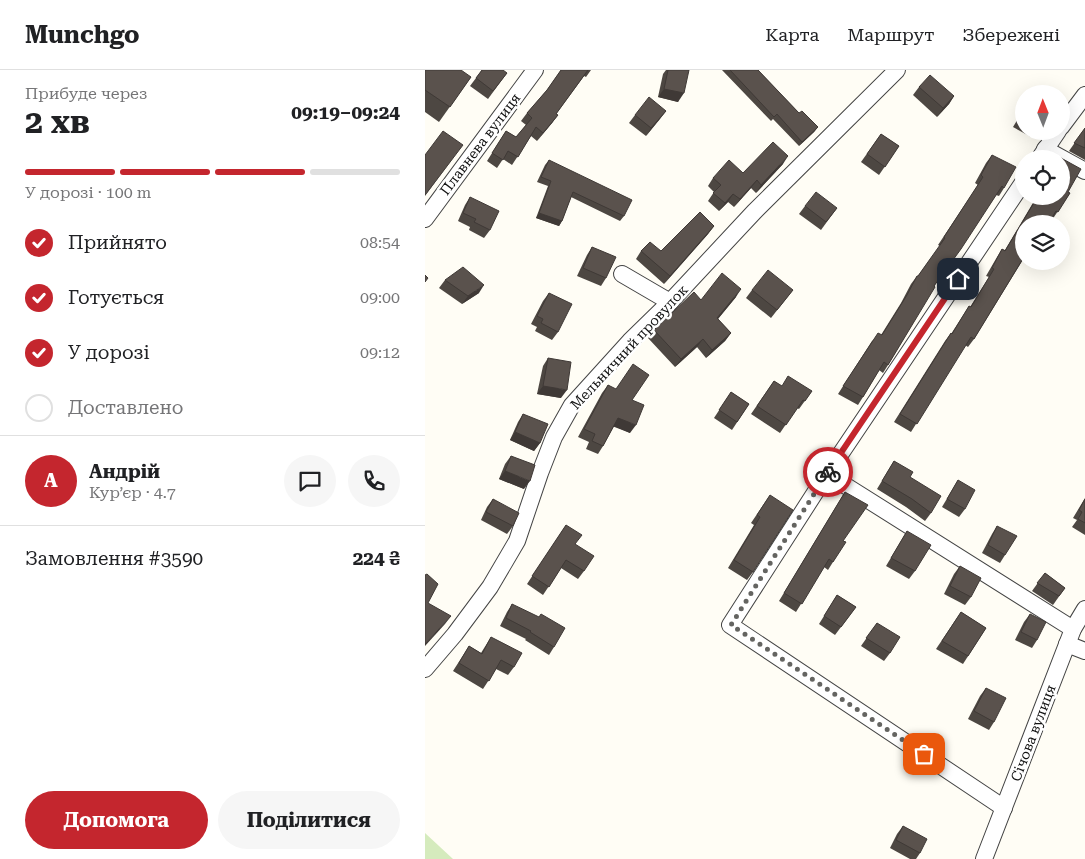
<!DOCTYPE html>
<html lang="uk">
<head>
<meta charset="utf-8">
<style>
	body { margin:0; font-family:"Roboto Serif",serif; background:#f6f6f6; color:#202124; height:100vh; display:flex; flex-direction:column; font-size:19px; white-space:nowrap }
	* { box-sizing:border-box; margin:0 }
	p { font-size:16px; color:#757577 }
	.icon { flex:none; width:28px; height:28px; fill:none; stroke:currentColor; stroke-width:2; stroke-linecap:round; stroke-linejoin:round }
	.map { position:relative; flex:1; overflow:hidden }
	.panel { display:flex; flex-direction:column; background:#fff; width:425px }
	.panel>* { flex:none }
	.needle { width:32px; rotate:359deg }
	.tools { position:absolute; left:590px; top:15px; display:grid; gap:10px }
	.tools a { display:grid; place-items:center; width:55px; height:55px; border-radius:50%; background:#fff; box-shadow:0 5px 20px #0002; font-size:25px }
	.pin { position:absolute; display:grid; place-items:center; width:42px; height:42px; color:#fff; margin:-21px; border-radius:10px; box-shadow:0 2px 8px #0006 }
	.courier { position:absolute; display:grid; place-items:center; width:50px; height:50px; margin:-25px; border:4px solid #c4262e; border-radius:50%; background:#fff; color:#222; box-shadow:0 1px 6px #0007 }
	.overview em { font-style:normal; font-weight:700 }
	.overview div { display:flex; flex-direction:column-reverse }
	.overview { display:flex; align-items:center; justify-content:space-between; height:85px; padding:0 25px }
	h1 { font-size:32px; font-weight:700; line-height:38px }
	.bar { display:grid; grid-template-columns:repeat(4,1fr); gap:8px 5px; align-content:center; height:60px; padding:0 25px }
	.bar i { height:6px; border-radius:4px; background:#e0e0e0 }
	.bar .active { background:#c4262e }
	.bar p { grid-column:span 4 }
	.line { display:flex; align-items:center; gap:12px; padding:0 25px; border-top:1px solid #e0e0e0 }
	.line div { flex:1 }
	.round { display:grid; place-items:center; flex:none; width:52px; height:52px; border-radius:26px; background:#f6f6f6 }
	ol { padding:0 25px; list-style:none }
	li { display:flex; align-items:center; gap:15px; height:55px }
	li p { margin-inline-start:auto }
	li .icon { padding:5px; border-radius:50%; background:#c4262e; color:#fff; stroke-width:4 }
	li:last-child { color:#757577 }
	li i { width:28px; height:28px; border:2px solid #e0e0e0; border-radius:50% }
	.primary-button { display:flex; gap:10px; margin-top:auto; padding:10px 25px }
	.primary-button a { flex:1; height:58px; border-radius:30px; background:#c4262e; color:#fff; font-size:20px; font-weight:700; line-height:58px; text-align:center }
	.primary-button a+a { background:#f6f6f6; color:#202124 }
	header { display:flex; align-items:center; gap:30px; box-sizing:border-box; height:70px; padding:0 25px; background:#fff; border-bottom:1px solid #e0e0e0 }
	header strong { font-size:24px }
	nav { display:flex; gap:28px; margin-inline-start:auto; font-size:18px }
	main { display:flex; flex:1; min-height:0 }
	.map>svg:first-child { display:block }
	.green { fill:#d5ebbd }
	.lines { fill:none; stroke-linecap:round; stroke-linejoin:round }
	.minor-casing { stroke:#444; stroke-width:18 }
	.minor { stroke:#fff; stroke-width:16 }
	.wall { fill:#4d4742 }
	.shaded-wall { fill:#3f3936 }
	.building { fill:#5a524d; stroke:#3f3936 }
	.done { stroke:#646461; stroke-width:5; stroke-dasharray:0 9 }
	.route { stroke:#c4262e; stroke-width:6 }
	.labels { text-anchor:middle; stroke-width:5; stroke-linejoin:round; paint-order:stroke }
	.street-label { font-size:14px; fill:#111; stroke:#fff }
</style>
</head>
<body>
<header>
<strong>Munchgo</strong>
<nav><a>Карта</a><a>Маршрут</a><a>Збережені</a></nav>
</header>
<main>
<section class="panel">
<div class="overview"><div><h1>2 хв</h1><p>Прибуде через</p></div><em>09:19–09:24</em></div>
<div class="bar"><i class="active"></i><i class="active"></i><i class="active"></i><i></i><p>У дорозі · 100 m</p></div>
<ol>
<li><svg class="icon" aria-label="check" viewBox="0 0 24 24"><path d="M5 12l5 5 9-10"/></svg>Прийнято<p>08:54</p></li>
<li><svg class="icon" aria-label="check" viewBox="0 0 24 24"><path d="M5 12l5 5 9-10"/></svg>Готується<p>09:00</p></li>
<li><svg class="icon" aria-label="check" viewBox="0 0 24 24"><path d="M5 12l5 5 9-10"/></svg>У дорозі<p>09:12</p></li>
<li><i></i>Доставлено</li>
</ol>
<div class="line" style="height:90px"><b class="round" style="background:#c4262e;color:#fff">А</b><div><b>Андрій</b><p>Кур’єр · 4.7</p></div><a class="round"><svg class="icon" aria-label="chat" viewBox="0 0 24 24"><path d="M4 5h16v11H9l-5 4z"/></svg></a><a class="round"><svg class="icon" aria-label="phone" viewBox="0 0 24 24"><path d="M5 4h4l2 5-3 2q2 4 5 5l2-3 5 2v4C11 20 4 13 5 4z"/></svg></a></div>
<div class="line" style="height:65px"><div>Замовлення #3590</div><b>224 ₴</b></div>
<div class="primary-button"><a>Допомога</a><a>Поділитися</a></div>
</section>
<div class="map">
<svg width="660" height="789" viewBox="0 0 660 789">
	<rect width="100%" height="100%" fill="#fffdf5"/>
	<path class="green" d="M0 763 28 789H0Z"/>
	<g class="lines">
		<defs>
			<g id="minor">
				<path d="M636 57 660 25"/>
				<path d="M620 79 660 101"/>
				<path d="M614 89 633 61"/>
				<path d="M0 149 110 0"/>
				<path d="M197 204 245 232"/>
				<path d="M402 404 648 559"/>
				<path d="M642 574 660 581"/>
				<path d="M0 599 30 564 65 517 92 471 115 403 129 367 147 335 205 271 245 232 329 142 472 0"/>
				<path d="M579 738 305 555 402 404 599 111"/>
				<path d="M559 789 648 559 660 539"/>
			</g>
		</defs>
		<use href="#minor" class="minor-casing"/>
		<use href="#minor" class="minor"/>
	</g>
	<g class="wall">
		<path d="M0 0 46 7 14 52 0 42Z"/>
		<path d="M57 0 82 3 63 29 45 16Z"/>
		<path d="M136 0H166L161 7 159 6 131 44 133 45 127 53 112 71 106 66 87 95 78 89 72 98 62 91 81 61 91 67 101 55 96 51 102 43 122 20Z"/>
		<path d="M241 0H263L253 32 233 27 238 4Z"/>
		<path d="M297 0H333L374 43 393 57 389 62 374 76 348 49 346 51Z"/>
		<path d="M494 17 529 26 524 34 512 47 488 25Z"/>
		<path d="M599 39V61H610L606 67 588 57Z"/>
		<path d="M241 41 221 66 204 53 210 45Z"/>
		<path d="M660 58V90L644 81Z"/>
		<path d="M456 64 474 76 454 105 436 92Z"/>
		<path d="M567 85 579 118 574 126 571 125 509 216 463 295 458 303 454 300 438 327 433 335 413 324 447 271 456 265 476 233 486 214 492 206H493L515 176 513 175 553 115 550 113 561 93Z"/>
		<path d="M124 90 199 146 195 151 146 127 137 151 134 156 111 148 123 116 112 112 120 95Z"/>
		<path d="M358 94 331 123 326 118 309 137 303 132 294 141 283 131 289 122 283 116 288 108 318 103Z"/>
		<path d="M643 122 645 123 627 150 626 149 599 154V188L549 269 543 277 540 275 486 362 469 352 520 271 526 263V264L544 236 545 237 564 207 561 206 572 187 577 179 580 180 612 126H636Z"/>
		<path d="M45 127 65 160 59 168 44 160 45 157 33 151 40 135Z"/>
		<path d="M380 136 412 138 396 160 374 144Z"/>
		<path d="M289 156 283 164 239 214 211 189 216 181H236Z"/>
		<path d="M167 177 181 208 176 216 152 206 162 185Z"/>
		<path d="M20 210 54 223 37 234 14 218Z"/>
		<path d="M327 220H368L346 248 321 228Z"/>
		<path d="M124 223 133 262 127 270 110 261 112 257 106 254 118 231Z"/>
		<path d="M311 227 293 249 306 263 300 271 281 288 272 277 250 297 223 268 229 260 276 230Z"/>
		<path d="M123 288 136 328 112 324 118 296Z"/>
		<path d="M349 311 356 316 387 321 374 339 372 338 355 363 326 344Z"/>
		<path d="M183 315 207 330 205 363 189 356 178 376 173 384 161 379 164 372 153 367 177 323Z"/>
		<path d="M306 322 324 334 307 360 289 348Z"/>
		<path d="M98 344 115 373 109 381 85 370 93 352Z"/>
		<path d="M86 386 99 419 74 409 80 394Z"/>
		<path d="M469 391 485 407 506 443 500 451 481 437 452 419Z"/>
		<path d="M533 410 540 439 534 447 517 437Z"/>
		<path d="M420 422 418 471 408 492 403 500 399 497 371 542 354 531 415 430Z"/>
		<path d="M345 425 328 502 322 510 303 498 329 455 326 453Z"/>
		<path d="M660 428V465L647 457 652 450 648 448Z"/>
		<path d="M68 429 88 456 82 464 56 450 62 437Z"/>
		<path d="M141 455 150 474 159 501 153 509 136 498 118 525 102 514Z"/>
		<path d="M572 456 580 485 575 493 557 483 567 464Z"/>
		<path d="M482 461 490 501 484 509 461 496Z"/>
		<path d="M535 496 546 527 540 535 519 524 529 504Z"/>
		<path d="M620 503 640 518 628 535 607 521Z"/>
		<path d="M412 525 431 537 410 565 394 554Z"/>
		<path d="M87 534 129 577 124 585 100 570 101 569 75 556 82 542Z"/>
		<path d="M536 542 561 558 538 594 511 579Z"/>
		<path d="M605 544 612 570 607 578 590 570 599 552Z"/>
		<path d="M452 553 465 583 459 591 436 576Z"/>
		<path d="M66 567 89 597 83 605 71 599 58 619 28 601 44 576 56 583Z"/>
		<path d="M561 618 569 652 564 660 543 649 555 626Z"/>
		<path d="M478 756 495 783 491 789H485L465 778 472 764Z"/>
	</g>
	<g class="shaded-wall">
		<path d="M239 19 259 23 253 32 233 27Z"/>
		<path d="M529 26 524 34 512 47 518 38Z"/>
		<path d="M241 41 235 49 221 66 226 58Z"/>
		<path d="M133 45 127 53 112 71 118 63Z"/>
		<path d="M393 57 389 62 374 76 377 72Z"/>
		<path d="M38 75 29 87 0 126V125Z"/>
		<path d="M363 86 358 94 331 123 336 115Z"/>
		<path d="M332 110 326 118 309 137 315 129Z"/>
		<path d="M308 124 303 132 294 141 300 133Z"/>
		<path d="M114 143 137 151 134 156 111 148Z"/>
		<path d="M289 156 283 164 239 214 245 206Z"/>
		<path d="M59 215 54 223 37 234 43 226Z"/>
		<path d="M316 219 311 227 287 256 292 248Z"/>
		<path d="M306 263 300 271 281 288 287 280Z"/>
		<path d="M278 269 272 277 250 297 256 289Z"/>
		<path d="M118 316 142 320 136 328 112 324Z"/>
		<path d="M193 348 211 355 205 363 187 356Z"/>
		<path d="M90 362 115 373 109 381 85 370Z"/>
		<path d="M80 401 105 411 99 419 74 409Z"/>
		<path d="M26 546 20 554 0 576V574Z"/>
	</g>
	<g class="building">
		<path d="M0 0H36L46 7 25 37 0 20Z"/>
		<path d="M57 0H78L82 3 68 21 51 8Z"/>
		<path d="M136 0H163L131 44 133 45 118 63 111 57 93 87 83 81 78 90 67 83 81 61 91 67 107 48 102 43 122 20Z"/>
		<path d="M243 0H264L259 23 239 19Z"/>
		<path d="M305 0H333L374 43 377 41 393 57 377 72 352 44 349 47Z"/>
		<path d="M505 5 529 26 518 38 494 17Z"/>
		<path d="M224 27 241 41 226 58 210 45Z"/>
		<path d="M599 41V52L594 49Z"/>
		<path d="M660 58V78L649 73Z"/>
		<path d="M18 61 38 75 0 125V85Z"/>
		<path d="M456 64 474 76 460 97 442 84Z"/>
		<path d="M348 72 363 86 336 115 332 110 315 129 308 124 300 133 288 123 296 115 288 108 304 90 318 103Z"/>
		<path d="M567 85 591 97 579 118 577 116 536 179 509 216 510 217 463 295 459 292 438 327 418 316 453 263 457 265 482 225 492 206H493L520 168 519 167 558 107 556 105Z"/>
		<path d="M636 88 656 99 643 122 645 123 633 142 631 141 623 154H599V187L549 269 546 267 492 354 475 344 526 263 527 264 544 236 546 237 569 199 567 198 577 179 580 181 613 126H636Z"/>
		<path d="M124 90 207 130 199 146 148 122 137 151 114 143 126 111 116 107Z"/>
		<path d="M391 122 412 138 401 152 380 136Z"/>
		<path d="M45 127 74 141 65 160 49 152 51 149 38 143Z"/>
		<path d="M275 142 289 156 245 206 216 181 225 172 236 181Z"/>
		<path d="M167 177 191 187 181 208 158 198Z"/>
		<path d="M38 197 59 215 43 226 20 210Z"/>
		<path d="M343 200 368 220 352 240 327 220Z"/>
		<path d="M297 203 316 219 292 248 306 263 287 280 278 269 256 289 229 260 269 222 276 230Z"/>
		<path d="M0 205 3 208 0 212Z"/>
		<path d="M124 223 147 234 133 262 116 253 118 249 112 246Z"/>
		<path d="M123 288 146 292 142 320 118 316Z"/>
		<path d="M208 294 224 305 207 330 219 335 211 355 193 348 178 376 167 371 170 364 159 359 183 315 191 319Z"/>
		<path d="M363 306 387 321 380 331 378 330 361 355 332 336 349 311 357 316Z"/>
		<path d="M306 322 324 334 312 352 294 340Z"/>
		<path d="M98 344 123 354 115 373 90 362Z"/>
		<path d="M86 386 110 395 105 411 80 401Z"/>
		<path d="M469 391 488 402 485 407 516 426 506 443 487 429 457 411Z"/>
		<path d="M533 410 550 420 540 439 522 429Z"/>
		<path d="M420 422 443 435 418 471 421 472 408 492 404 489 377 534 359 523Z"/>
		<path d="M345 425 368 440 328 502 309 490 335 447 332 445Z"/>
		<path d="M68 429 94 443 88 456 61 442Z"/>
		<path d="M660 429V453L653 449 657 442 654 440Z"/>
		<path d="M141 455 157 465 150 474 169 486 159 501 141 490 124 517 107 506Z"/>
		<path d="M572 456 592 466 580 485 563 475Z"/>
		<path d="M482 461 506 475 490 501 466 488Z"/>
		<path d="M535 496 556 508 546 527 525 516Z"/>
		<path d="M620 503 640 518 634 526 612 513Z"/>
		<path d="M2 504 13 514 3 533 26 546 0 574V505Z"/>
		<path d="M412 525 431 537 416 557 399 546Z"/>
		<path d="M87 534 114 547 116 544 140 558 129 577 105 562 106 561 81 548Z"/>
		<path d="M536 542 561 558 543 586 517 571Z"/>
		<path d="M605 544 621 552 612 570 596 562Z"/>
		<path d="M452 553 475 567 465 583 441 568Z"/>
		<path d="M66 567 97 583 89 597 76 590 64 611 34 593 44 576 57 584Z"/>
		<path d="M561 618 581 628 569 652 549 641Z"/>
		<path d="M478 756 502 769 495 783 471 770Z"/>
	</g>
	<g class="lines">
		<path class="done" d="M403 402 306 555 499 684"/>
		<path class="route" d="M403 402 533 209"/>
	</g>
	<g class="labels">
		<g class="street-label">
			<text transform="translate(55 74) rotate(-53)" y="5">Плавнева вулиця</text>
			<text transform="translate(204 277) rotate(-47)" y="5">Мельничний провулок</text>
			<text transform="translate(608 663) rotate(-69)" y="5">Січова вулиця</text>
		</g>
	</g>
</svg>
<div class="tools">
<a><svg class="needle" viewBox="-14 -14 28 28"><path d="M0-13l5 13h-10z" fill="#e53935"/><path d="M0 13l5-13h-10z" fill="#757577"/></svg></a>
<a><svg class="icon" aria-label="locate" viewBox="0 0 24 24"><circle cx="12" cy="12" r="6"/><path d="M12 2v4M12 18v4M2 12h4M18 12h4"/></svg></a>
<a><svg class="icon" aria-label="layers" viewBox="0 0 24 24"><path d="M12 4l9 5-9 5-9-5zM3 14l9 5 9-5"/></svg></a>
</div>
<div class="pin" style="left:499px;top:684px;background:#ea580c"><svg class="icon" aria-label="bag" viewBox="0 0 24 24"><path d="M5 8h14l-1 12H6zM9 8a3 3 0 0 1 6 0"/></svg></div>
<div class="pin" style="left:533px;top:209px;background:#1f2937"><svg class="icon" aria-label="home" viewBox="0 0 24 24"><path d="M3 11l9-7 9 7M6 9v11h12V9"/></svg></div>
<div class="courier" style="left:403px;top:402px"><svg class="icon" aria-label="bike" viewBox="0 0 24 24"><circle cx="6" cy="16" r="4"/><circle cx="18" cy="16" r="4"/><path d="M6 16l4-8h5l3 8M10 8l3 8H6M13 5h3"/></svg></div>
</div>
</main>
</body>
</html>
